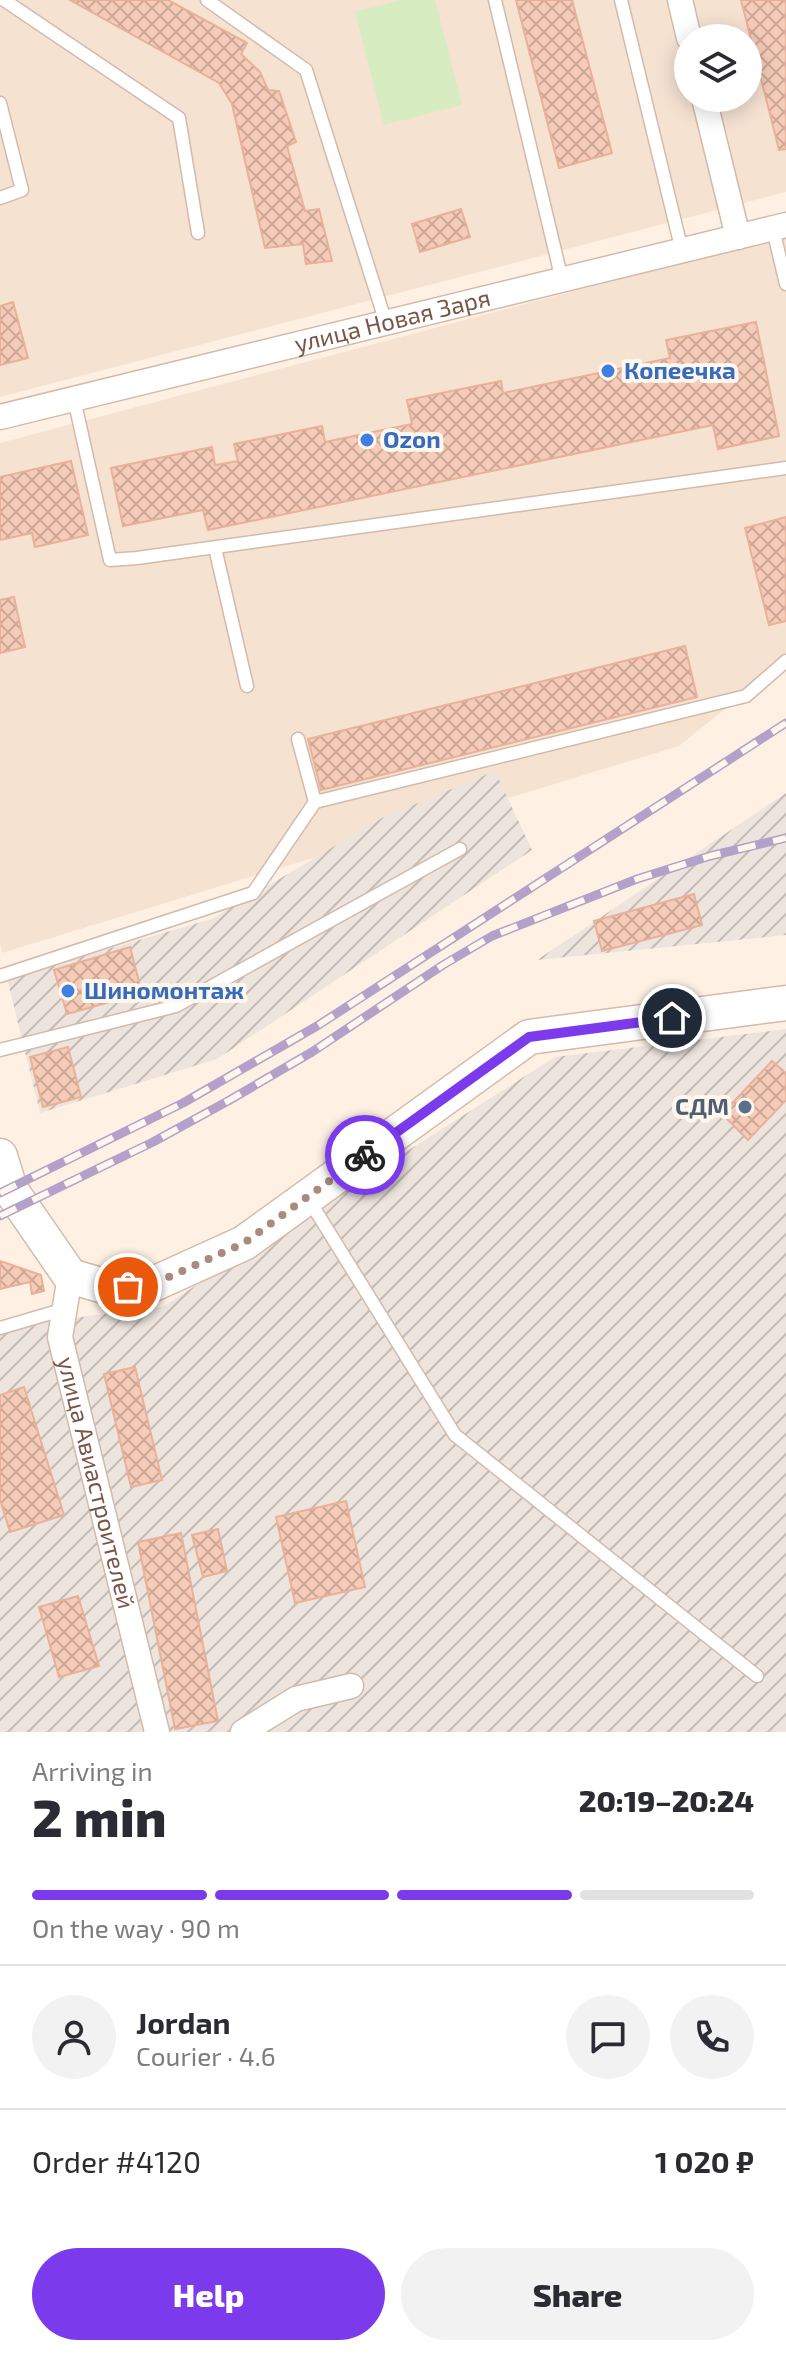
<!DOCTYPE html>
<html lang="en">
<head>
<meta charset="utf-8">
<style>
	body { margin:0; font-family:"Exo 2",sans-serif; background:#f2f2f3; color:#2b2b33; height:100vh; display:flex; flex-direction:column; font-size:30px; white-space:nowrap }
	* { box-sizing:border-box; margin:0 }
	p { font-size:26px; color:#7c7c81 }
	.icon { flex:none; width:44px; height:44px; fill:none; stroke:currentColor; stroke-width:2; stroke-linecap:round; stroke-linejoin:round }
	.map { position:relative; height:1732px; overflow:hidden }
	.drawer { display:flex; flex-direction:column; background:#fff; flex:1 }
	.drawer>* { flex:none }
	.fabs { position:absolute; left:674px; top:24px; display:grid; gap:16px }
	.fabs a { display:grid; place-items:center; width:88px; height:88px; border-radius:50%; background:#fff; box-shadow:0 4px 20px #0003; font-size:40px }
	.pin { position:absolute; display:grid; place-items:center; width:68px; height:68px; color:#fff; margin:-34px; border:4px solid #fff; border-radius:50%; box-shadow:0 2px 8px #0007 }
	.courier { position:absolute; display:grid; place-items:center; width:80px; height:80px; margin:-40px; border:6px solid #7c3aed; border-radius:50%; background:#fff; color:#222; box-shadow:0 2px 10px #0007 }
	.head em { font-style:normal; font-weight:800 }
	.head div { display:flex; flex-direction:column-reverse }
	.head { display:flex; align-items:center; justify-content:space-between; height:136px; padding:0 32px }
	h1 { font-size:52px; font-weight:800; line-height:60px }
	.bar { display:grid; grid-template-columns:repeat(4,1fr); gap:12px 8px; align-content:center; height:96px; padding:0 32px }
	.bar i { height:10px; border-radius:6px; background:#e1e1e2 }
	.bar .current { background:#7c3aed }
	.bar p { grid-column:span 4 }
	.line { display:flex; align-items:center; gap:20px; padding:0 32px; border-top:2px solid #e1e1e2 }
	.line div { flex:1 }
	.round { display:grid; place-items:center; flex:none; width:84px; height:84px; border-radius:42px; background:#f2f2f3 }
	.primary-button { display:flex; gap:16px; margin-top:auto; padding:16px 32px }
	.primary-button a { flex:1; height:92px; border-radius:48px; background:#7c3aed; color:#fff; font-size:32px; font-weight:800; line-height:92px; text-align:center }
	.primary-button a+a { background:#f2f2f3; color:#2b2b33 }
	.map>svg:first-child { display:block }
	.residential { fill:#f6e2d1; fill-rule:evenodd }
	.industrial { fill:url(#industrial-furrows) }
	.garden { fill:#d7edc1 }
	.building { fill:url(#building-cross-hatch); stroke:#eab098; stroke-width:2 }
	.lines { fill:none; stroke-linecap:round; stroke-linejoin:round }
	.lane-casing { stroke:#d3baab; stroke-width:15 }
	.street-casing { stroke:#d3baab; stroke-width:27 }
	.secondary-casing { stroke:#d6b9a9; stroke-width:37 }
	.lane { stroke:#fff; stroke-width:12 }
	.street { stroke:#fff; stroke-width:24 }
	.secondary { stroke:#fff; stroke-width:34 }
	.rail-casing { stroke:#b3a1c9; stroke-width:9 }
	.rail { stroke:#fff6ec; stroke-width:6; stroke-dasharray:18; stroke-linecap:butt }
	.done { stroke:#a88b7e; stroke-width:8; stroke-dasharray:0 14.4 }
	.route { stroke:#7c3aed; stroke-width:10 }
	.shop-dot { fill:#3f7fe0; stroke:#fff6ec; stroke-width:3 }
	.service-dot { fill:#5c6f8a; stroke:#fff6ec; stroke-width:3 }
	.labels { text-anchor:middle; stroke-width:8; stroke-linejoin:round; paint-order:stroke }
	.street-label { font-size:24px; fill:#795447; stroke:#fff6ec }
	.shop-label { font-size:24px; font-weight:bold; fill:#366cbe; stroke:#fff6ec; text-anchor:start }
	.service-label { font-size:24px; font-weight:bold; fill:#4e5e75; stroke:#fff6ec; text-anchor:end }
</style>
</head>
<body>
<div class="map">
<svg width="786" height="1732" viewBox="0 0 786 1732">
	<defs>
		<pattern id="industrial-furrows" width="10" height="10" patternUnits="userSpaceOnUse" patternTransform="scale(2)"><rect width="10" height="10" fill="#ede4de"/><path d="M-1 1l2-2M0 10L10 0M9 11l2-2" fill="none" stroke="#c5bbb6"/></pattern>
		<pattern id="building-cross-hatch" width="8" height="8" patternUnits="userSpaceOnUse" patternTransform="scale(2)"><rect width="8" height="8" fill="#f6ccb9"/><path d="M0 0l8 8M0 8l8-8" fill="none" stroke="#cca898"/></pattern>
	</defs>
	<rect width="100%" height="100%" fill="#fef1e4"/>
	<g class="residential">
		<path d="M0 0H786V192L0 397ZM688 38H748V98H688Z"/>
		<path d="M786 235V660L679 746 2 953 0 944V443Z"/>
	</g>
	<g class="industrial">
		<path d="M495 771 532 850 217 1059 40 1113 7 978 212 919 382 818Z"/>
		<path d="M786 793V935L537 960Z"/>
		<path d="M786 1029V1732H0V1327L162 1307 555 1057Z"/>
	</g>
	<path class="garden" d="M401 0H435L462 105 384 125 355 12Z"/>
	<g class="building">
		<path d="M70 0H168L247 43 241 54 260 72 268 90 279 91 296 142 287 146 305 211 319 209 332 261 306 264 303 244 265 248 232 104 219 83Z"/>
		<path d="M516 0H572L612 153 559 168Z"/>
		<path d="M741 0H786V149L779 150Z"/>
		<path d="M461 209 470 237 420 252 412 224Z"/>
		<path d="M13 302 28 358 0 365V306Z"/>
		<path d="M756 322 779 436 718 449 713 425 208 530 203 510 123 526 111 468 212 447 215 465 238 461 234 444 322 426 325 442 412 424 407 400 501 381 503 393 670 358 666 340Z"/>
		<path d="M71 461 88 535 35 547 32 533 0 540V477Z"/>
		<path d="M786 517V621L769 625 745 528Z"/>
		<path d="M14 597 25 647 0 653V600Z"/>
		<path d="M685 646 697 697 321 790 308 739Z"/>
		<path d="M694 894 702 925 602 951 594 921Z"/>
		<path d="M130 947 142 993 67 1014 54 970Z"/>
		<path d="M68 1047 81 1097 43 1107 30 1057Z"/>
		<path d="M772 1061 786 1073V1100L748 1140 722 1114Z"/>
		<path d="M0 1261 41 1275 44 1291 32 1294 30 1282 0 1289Z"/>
		<path d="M135 1367 162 1480 131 1487 104 1374Z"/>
		<path d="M24 1387 64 1515 10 1532 0 1500V1395Z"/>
		<path d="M346 1501 365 1587 295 1603 276 1517Z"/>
		<path d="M218 1529 227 1571 203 1577 192 1535Z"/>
		<path d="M181 1533 218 1721 175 1729 138 1542Z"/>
		<path d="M78 1596 99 1666 59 1677 39 1607Z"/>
	</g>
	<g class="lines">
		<defs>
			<g id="lane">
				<path d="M4 0 179 118 198 233"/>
				<path d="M207 0 306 70 386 323"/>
				<path d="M495 0 562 280"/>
				<path d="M621 0 682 251"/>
				<path d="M0 103 22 190 0 198"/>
				<path d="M773 229 786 284"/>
				<path d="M74 399 110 560 137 558 786 468"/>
				<path d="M215 548 247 686"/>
				<path d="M298 739 315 802"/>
				<path d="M0 976 253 893 315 802 746 696 786 661"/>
				<path d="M0 1050 176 1006 460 849"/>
				<path d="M309 1200 455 1435 757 1676"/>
				<path d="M0 1328 65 1309"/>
			</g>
			<g id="street">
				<path d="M680 0 689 38"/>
				<path d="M704 98 738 237"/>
				<path id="s1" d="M0 417 786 225"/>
				<path id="s2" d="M70 1276 60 1337 157 1732"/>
				<path d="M243 1732 296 1699 351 1686"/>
			</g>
			<path id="secondary" d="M0 1156 10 1189 70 1276 107 1287 149 1286 244 1243 529 1037 786 1003"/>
		</defs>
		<use href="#lane" class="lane-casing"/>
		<use href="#street" class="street-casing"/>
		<use href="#secondary" class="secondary-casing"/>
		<use href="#lane" class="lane"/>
		<use href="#street" class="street"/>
		<use href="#secondary" class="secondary"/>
		<defs>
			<g id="rail">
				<path d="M0 1193 183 1103 317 1026 786 723"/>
				<path d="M0 1216 153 1142 228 1101 312 1052 443 965 492 936 637 879 710 856 786 838"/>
			</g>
		</defs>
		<use href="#rail" class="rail-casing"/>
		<use href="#rail" class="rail"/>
	</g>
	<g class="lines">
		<path class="done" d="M128 1287 149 1286 244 1243 365 1155"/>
		<path class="route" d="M365 1155 529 1037 672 1018"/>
	</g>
	<g class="shop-dot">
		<circle cx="608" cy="371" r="8"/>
		<circle cx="367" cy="440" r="8"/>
		<circle cx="68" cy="991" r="8"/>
	</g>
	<circle class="service-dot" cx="745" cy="1107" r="8"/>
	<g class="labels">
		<g class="street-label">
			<text dy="8" stroke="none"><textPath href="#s1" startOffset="404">улица Новая Заря</textPath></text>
			<text dy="8" stroke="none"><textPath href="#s2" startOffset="212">улица Авиастроителей</textPath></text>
		</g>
		<g class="shop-label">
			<text x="624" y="379">Копеечка</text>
			<text x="383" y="448">Ozon</text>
			<text x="84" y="999">Шиномонтаж</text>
		</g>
		<g class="service-label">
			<text x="729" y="1115">СДМ</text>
		</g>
	</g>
</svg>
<div class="fabs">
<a><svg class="icon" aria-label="layers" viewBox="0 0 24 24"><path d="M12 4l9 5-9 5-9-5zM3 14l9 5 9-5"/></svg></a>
</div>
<div class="pin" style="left:128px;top:1287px;background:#ea580c"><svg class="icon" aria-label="bag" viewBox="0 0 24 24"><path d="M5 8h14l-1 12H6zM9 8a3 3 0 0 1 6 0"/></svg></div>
<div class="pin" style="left:672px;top:1018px;background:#1f2937"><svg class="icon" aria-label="home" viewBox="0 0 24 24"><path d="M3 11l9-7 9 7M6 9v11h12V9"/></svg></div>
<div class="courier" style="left:365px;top:1155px"><svg class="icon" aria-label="bike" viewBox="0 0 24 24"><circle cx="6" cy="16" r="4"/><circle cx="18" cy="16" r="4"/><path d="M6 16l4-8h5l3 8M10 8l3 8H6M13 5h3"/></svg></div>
</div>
<section class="drawer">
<div class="head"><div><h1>2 min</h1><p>Arriving in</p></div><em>20:19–20:24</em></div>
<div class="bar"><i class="current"></i><i class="current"></i><i class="current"></i><i></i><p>On the way · 90 m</p></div>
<div class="line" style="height:144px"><a class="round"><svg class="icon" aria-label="person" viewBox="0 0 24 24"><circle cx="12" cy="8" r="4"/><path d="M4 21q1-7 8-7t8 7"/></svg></a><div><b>Jordan</b><p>Courier · 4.6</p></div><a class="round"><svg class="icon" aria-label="chat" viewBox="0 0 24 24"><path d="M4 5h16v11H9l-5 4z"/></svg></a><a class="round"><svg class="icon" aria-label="phone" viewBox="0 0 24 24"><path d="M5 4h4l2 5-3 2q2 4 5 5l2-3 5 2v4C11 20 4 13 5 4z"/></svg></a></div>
<div class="line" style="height:104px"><div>Order #4120</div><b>1 020 ₽</b></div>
<div class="primary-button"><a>Help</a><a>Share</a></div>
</section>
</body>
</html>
